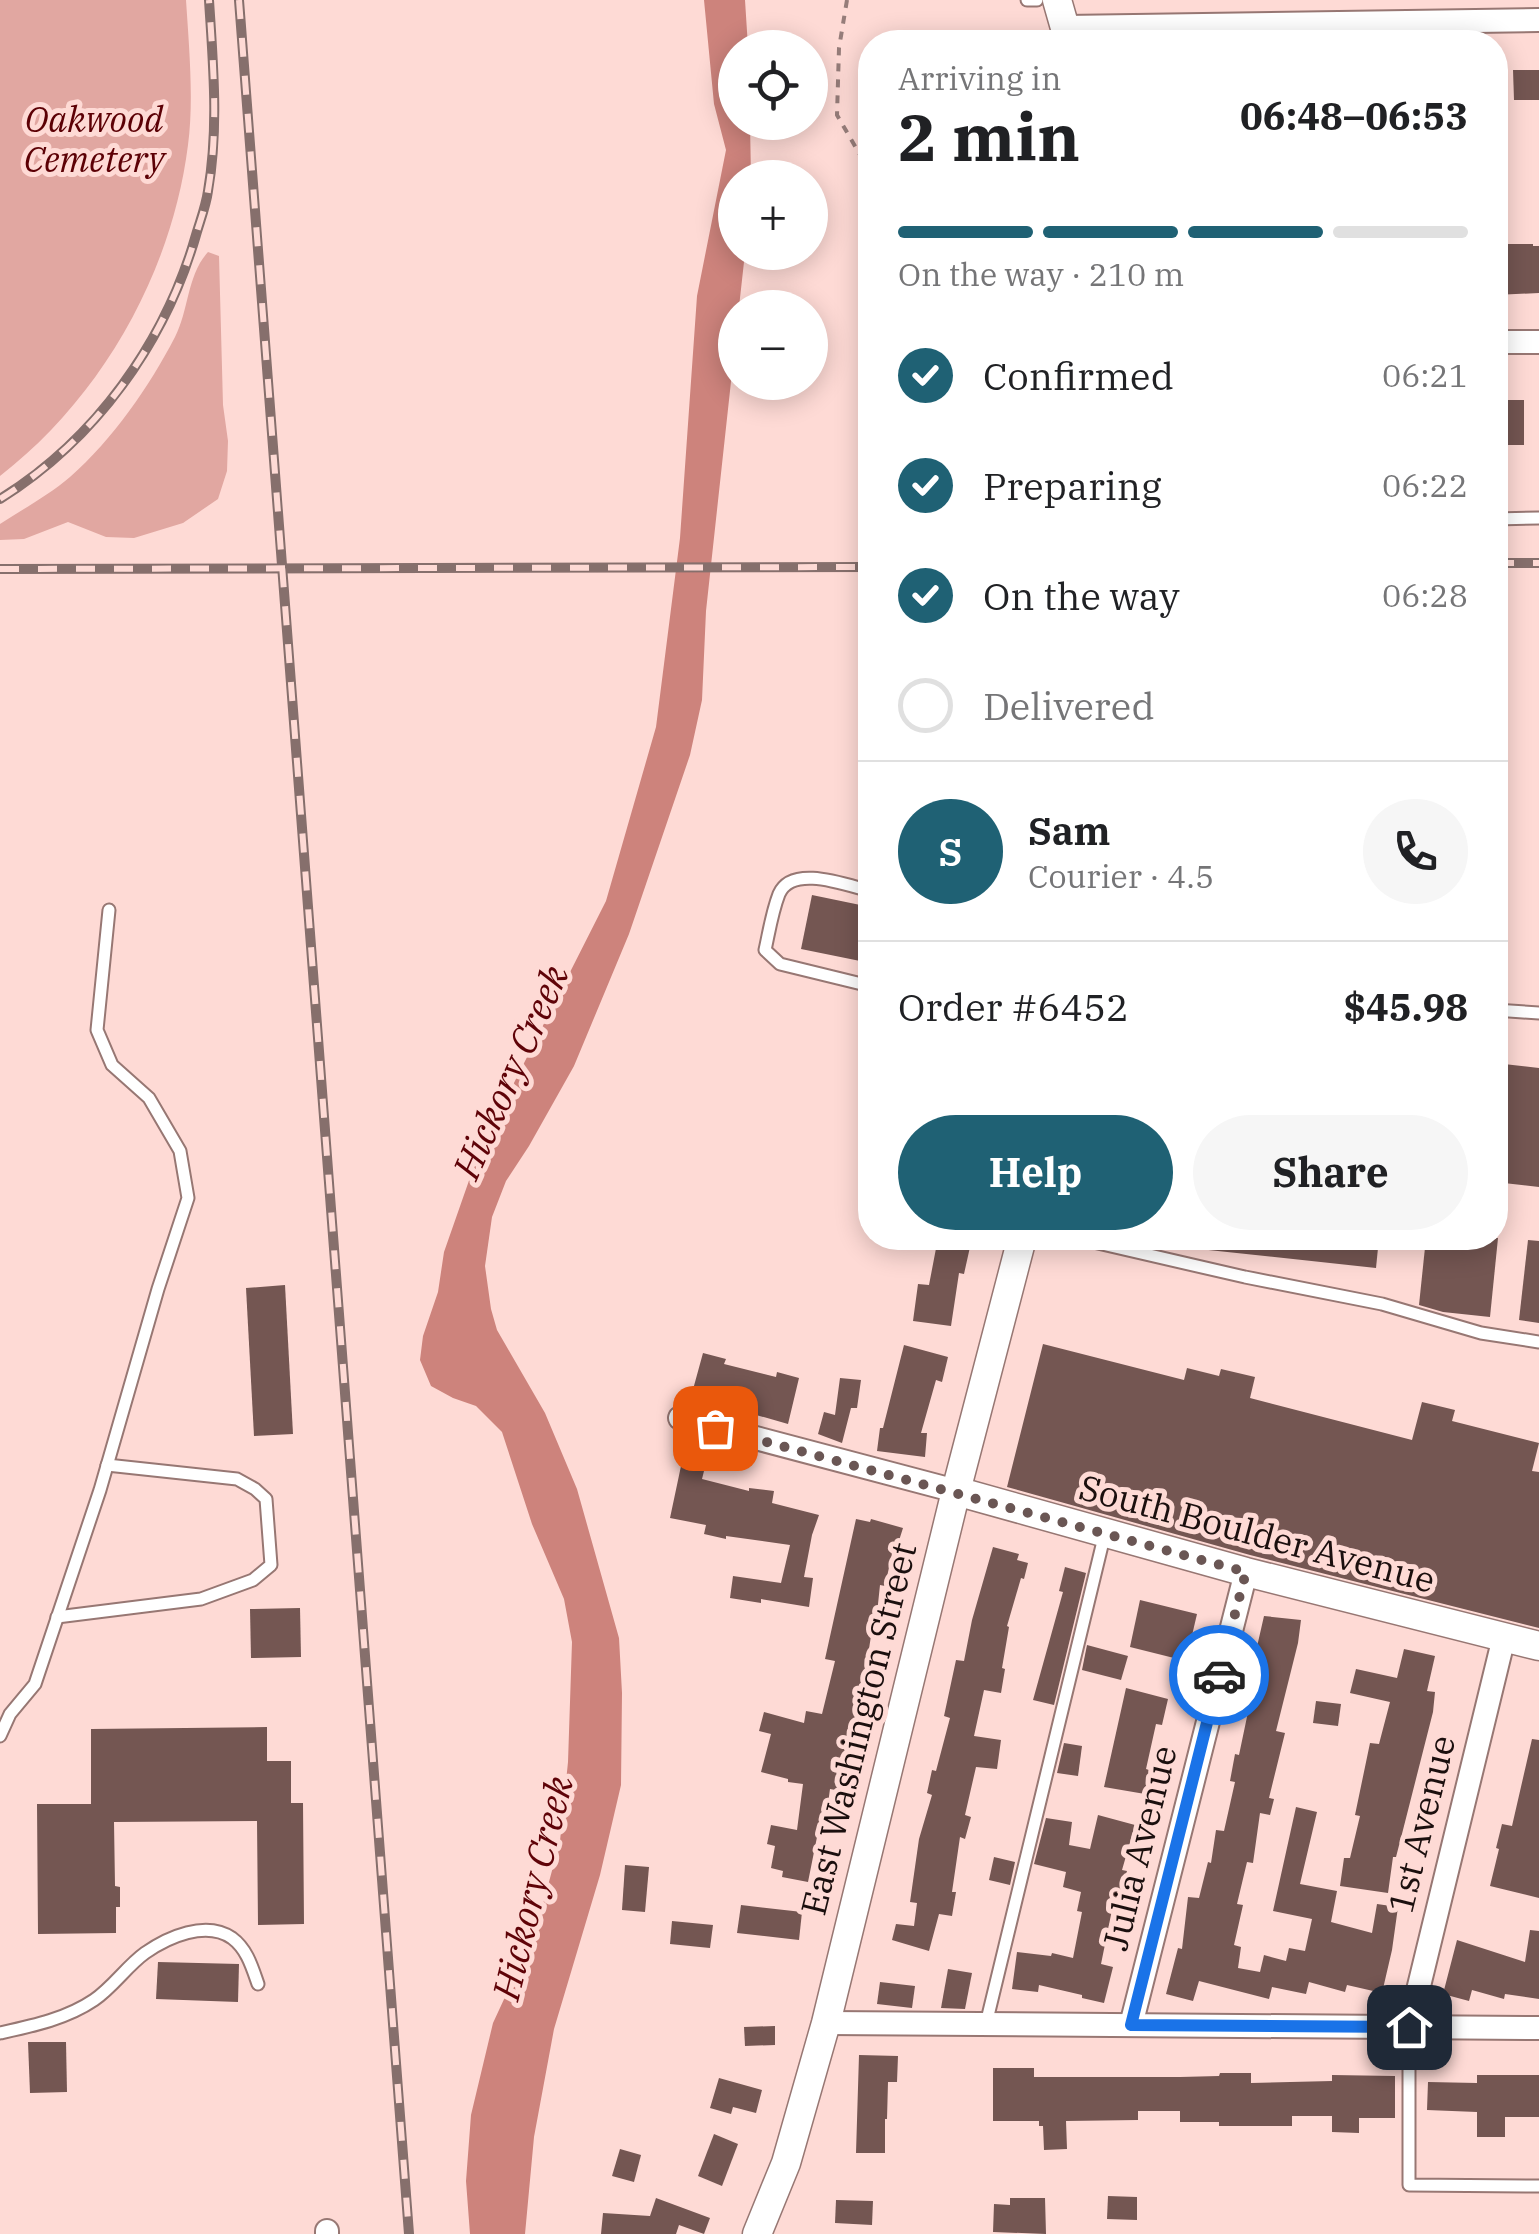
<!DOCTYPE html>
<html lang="en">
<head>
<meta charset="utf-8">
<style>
	body { margin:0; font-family:"IBM Plex Serif",serif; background:#f6f6f6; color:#202124; height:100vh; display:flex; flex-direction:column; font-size:38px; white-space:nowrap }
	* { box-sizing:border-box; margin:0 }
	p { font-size:32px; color:#757577 }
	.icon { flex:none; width:55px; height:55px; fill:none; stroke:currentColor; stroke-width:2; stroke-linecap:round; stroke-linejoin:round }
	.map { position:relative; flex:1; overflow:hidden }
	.panel { position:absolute; left:858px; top:30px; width:650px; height:1220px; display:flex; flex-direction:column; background:#fff; border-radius:40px; box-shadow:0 5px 25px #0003 }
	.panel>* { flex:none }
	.controls { position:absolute; left:718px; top:30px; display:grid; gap:20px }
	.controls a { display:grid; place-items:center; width:110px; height:110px; border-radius:50%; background:#fff; box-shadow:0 5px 25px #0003; font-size:50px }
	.pin { position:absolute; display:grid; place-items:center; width:85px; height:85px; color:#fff; margin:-42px; border-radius:20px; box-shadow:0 5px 15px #0006 }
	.courier { position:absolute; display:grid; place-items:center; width:100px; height:100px; margin:-50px; border:8px solid #1a73e8; border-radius:50%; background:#fff; color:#222; box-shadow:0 2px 12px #0007 }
	.headline em { font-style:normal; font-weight:700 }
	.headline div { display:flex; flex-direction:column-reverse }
	.headline { display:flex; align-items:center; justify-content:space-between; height:170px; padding:0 40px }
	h1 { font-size:65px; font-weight:700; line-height:75px }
	.bar { display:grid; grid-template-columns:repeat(4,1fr); gap:15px 10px; align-content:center; height:120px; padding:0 40px }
	.bar i { height:12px; border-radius:8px; background:#e0e0e0 }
	.bar .selected { background:#1f6174 }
	.bar p { grid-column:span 4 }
	.line { display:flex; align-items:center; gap:25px; padding:0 40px; border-top:2px solid #e0e0e0 }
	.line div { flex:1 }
	.round { display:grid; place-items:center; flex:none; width:105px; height:105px; border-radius:52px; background:#f6f6f6 }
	ol { padding:0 40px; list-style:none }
	li { display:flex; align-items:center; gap:30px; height:110px }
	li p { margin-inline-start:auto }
	li .icon { padding:10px; border-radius:50%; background:#1f6174; color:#fff; stroke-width:4 }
	li:last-child { color:#757577 }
	li i { width:55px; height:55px; border:5px solid #e0e0e0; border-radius:50% }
	.action { display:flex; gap:20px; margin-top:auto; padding:20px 40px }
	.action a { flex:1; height:115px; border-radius:60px; background:#1f6174; color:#fff; font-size:40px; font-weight:700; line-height:115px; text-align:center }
	.action a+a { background:#f6f6f6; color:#202124 }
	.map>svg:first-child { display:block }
	.green { fill:#e1a7a1 }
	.water { fill:#cd837c }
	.building { fill:#745652 }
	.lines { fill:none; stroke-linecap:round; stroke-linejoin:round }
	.service-casing { stroke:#977773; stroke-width:15 }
	.minor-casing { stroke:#977773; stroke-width:26 }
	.tertiary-casing { stroke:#977773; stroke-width:31 }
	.path { stroke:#967d7a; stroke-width:4; stroke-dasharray:8 8; stroke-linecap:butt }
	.service { stroke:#fff; stroke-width:11 }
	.minor { stroke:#fff; stroke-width:22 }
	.tertiary { stroke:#fff; stroke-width:28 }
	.rail-casing { stroke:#866f6c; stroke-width:10 }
	.rail { stroke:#fedad5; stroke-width:6; stroke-dasharray:19; stroke-linecap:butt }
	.done { stroke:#6a5654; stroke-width:10; stroke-dasharray:0 18 }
	.route { stroke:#1a73e8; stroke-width:12 }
	.labels { text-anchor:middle; stroke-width:10; stroke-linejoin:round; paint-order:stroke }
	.park-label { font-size:35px; font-style:italic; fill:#5c0005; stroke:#fedad5 }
	.street-label { font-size:35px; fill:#1b0f0e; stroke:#fedad5 }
	.water-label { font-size:38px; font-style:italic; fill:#5f0308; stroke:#fedad5 }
</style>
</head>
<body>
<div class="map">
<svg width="1539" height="2234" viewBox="0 0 1539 2234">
	<rect width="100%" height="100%" fill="#fedad5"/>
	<g class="green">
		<path d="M0 0H186C189 46 194 100 188 145 172 273 101 398 0 476Z"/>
		<path d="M208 252 219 256 223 405 228 441 227 471 218 499 183 523 134 538 106 537 68 522 24 539 0 540V524C23 509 49 495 70 477 113 439 149 387 175 337 189 310 187 275 208 252Z"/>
	</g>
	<path class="water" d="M704 0H745L748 47 735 48V122L750 123 751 177 735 178V252L745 253 739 307 735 308V345L706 611 702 700 690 755 629 934 574 1066 529 1146 506 1181 492 1217 485 1266 491 1309 497 1330 545 1413 577 1489 619 1638 622 1693 621 1785 600 1875 554 2029 534 2137 525 2234H470L466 2181 471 2115 493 2023 536 1930 560 1841 568 1762 572 1642 564 1599 532 1524 502 1432 476 1406 453 1398 431 1386 420 1360 423 1336 438 1292 444 1252 479 1152 606 901 656 727 680 538 697 296 726 150 714 104Z"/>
	<g class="building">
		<path d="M1513 70H1539V100H1514Z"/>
		<path d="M1495 244H1533V246H1539V293L1495 295Z"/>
		<path d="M1495 400H1524V445H1500V417H1495Z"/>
		<path d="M812 895 870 907V963L801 949Z"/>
		<path d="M1495 1063 1539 1068V1187L1495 1182Z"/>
		<path d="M938 1238H972L964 1274 959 1273 951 1326 913 1321 918 1284 929 1285Z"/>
		<path d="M1199 1238H1379L1376 1268 1199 1249Z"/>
		<path d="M1426 1238H1498L1490 1317 1443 1312 1419 1305Z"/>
		<path d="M1528 1240 1539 1241V1323L1519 1320Z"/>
		<path d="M285 1285 293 1434 254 1436 246 1288Z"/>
		<path d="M1043 1344 1184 1380 1187 1368 1219 1376 1221 1369 1255 1377 1250 1398 1412 1440 1422 1402 1455 1410 1452 1421 1539 1443 1532 1471 1539 1472V1628L1250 1555 1007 1487Z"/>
		<path d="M904 1345 948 1357 942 1382 936 1380 921 1433H927L925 1457 877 1451 880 1428H883Z"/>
		<path d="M703 1353 726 1359 724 1364 776 1377 777 1372 799 1378 788 1424 714 1403 712 1410 689 1404Z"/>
		<path d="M840 1378 861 1380 857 1408H851L842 1443 818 1434 824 1412 835 1415Z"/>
		<path d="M681 1466 704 1471 702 1479 749 1491V1488L774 1491 772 1503 819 1515 812 1535 804 1577 813 1578 809 1607 761 1599V1603L730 1598 733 1576 781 1583 790 1545 726 1536V1539L704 1534 706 1525 670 1518Z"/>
		<path d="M856 1519 870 1522 871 1519 903 1528 896 1550 893 1549 885 1586 880 1585 876 1623H873L864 1681 854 1721 841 1791 830 1789 824 1833 818 1832 808 1882 782 1877 783 1871 771 1868 775 1846 767 1844 771 1825 797 1830 803 1784 788 1782V1779L761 1772 771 1734 759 1731 764 1712 804 1723 806 1711 822 1714 835 1661 825 1659Z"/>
		<path d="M993 1547 1019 1554 1017 1560 1028 1563 1024 1579 1021 1578 1007 1626 1009 1627 1002 1668 1005 1669 1001 1693 984 1690 974 1736 1001 1740 997 1769 976 1767 965 1815 971 1817 965 1839 960 1837 952 1892H956L952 1916 939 1914 929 1951 892 1940 896 1924 914 1926 917 1903 910 1902 919 1839 932 1795 927 1793 932 1770 936 1771 950 1718 944 1716 956 1660 964 1661 972 1620Z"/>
		<path d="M1065 1567 1086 1573 1054 1705 1033 1700 1063 1592 1059 1591Z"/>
		<path d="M1140 1600 1197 1614 1186 1661 1130 1647Z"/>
		<path d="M300 1608 301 1657 251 1658 250 1609Z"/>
		<path d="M1264 1616 1301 1620 1298 1643 1276 1731 1285 1733 1269 1798 1274 1799 1270 1815 1260 1813 1253 1863 1247 1862 1237 1904 1243 1905 1234 1945 1241 1947 1238 1968 1260 1972 1264 1955 1286 1961 1289 1948 1305 1951 1312 1919 1273 1911 1296 1807 1317 1812 1300 1884 1337 1891 1331 1922 1372 1933 1377 1904 1398 1907 1392 1950 1382 1993 1347 1985 1345 1992 1309 1982 1306 1994 1272 1987 1269 1999 1199 1981 1193 2001 1166 1994 1178 1948 1182 1949 1188 1897 1199 1898 1208 1862 1211 1863 1216 1830 1224 1831 1235 1782 1230 1781 1235 1754 1239 1755 1248 1712 1245 1711 1255 1674 1251 1673Z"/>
		<path d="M1087 1645 1128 1656 1121 1680 1082 1670Z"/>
		<path d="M1404 1649 1435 1656 1427 1691 1435 1692 1433 1712 1404 1826 1396 1857H1393L1388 1893 1340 1886 1344 1858H1350L1360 1816 1355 1815 1370 1743 1379 1744 1390 1702 1350 1693 1356 1669 1397 1678Z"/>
		<path d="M1126 1688 1168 1699 1162 1725 1156 1724 1146 1769 1149 1770 1145 1794 1104 1787Z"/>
		<path d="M1316 1701 1341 1704 1338 1726 1313 1723Z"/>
		<path d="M267 1727V1761H291V1803H303L304 1924 258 1925 257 1821 114 1822 115 1886 120 1887V1907H116V1933L38 1934 37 1804H91V1729Z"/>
		<path d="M1532 1739 1539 1740V1898L1490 1886 1499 1849 1496 1848 1502 1824 1512 1826Z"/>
		<path d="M1064 1743 1082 1746 1078 1776 1057 1773Z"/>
		<path d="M1098 1815 1135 1825 1122 1870 1127 1871 1119 1901 1114 1900 1101 1964 1113 1967 1104 2003 1082 1998V1995L1039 1985 1038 1992 1012 1989 1017 1952 1051 1956 1052 1953 1073 1958 1082 1912 1077 1911 1081 1892 1063 1887 1066 1872 1034 1864 1046 1818 1072 1822 1069 1845 1090 1849Z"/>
		<path d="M994 1857 1015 1862 1010 1885 989 1880Z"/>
		<path d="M625 1865 649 1867 645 1912 622 1910Z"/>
		<path d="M741 1905 802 1912 799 1940 737 1933Z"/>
		<path d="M672 1921 713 1925 710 1948 670 1944Z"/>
		<path d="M1530 1930 1539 1931V1999L1505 1994 1504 1999 1472 1990 1469 2001 1443 1994 1457 1940 1525 1962Z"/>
		<path d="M158 1962 239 1964 238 2002 156 1999Z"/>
		<path d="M948 1969 972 1973 965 2009 941 2008Z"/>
		<path d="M880 1982 915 1986 912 2008 877 2004Z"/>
		<path d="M775 2026V2045L745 2046 744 2027Z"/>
		<path d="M28 2042H66L67 2092 30 2093Z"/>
		<path d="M859 2055 898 2056 897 2082H888L887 2119H885V2153H856Z"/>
		<path d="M993 2068H1034V2077H1180L1219 2076 1220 2073H1251V2083L1332 2081V2075L1395 2076V2118H1359V2133L1332 2132V2116H1292V2126H1219V2122H1180V2111H1138V2120L1066 2121 1067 2149 1044 2150 1043 2126H1039V2121H993Z"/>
		<path d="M1477 2075H1539V2117H1505V2137H1477V2112L1427 2110 1428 2082 1477 2083Z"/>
		<path d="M719 2078 762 2090 756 2113 733 2107 731 2114 710 2108Z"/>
		<path d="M714 2134 738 2144 722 2186 698 2176Z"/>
		<path d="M620 2149 641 2155 634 2182 612 2176Z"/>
		<path d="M1108 2196 1137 2197V2220L1107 2219Z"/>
		<path d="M656 2198 710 2218 704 2234 679 2225 676 2234H601L603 2213 650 2216Z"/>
		<path d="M1010 2198H1045L1046 2234 993 2232 994 2204 1010 2205Z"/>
		<path d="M836 2200 873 2201 872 2225 835 2223Z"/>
	</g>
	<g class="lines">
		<defs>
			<g id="service">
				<path d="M1027 0H1037"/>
				<path d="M1495 519 1539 518"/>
				<path d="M870 891C846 885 792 864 779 894 772 912 769 932 765 950L780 964 870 986"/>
				<path d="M1495 1010 1539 1013"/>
				<path d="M1076 1238 1245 1277 1382 1304 1481 1333 1539 1342"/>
				<path d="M57 1617 201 1599 253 1580 271 1565 266 1499 255 1489 237 1479 107 1465"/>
				<path d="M0 1736 10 1714 35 1684 100 1490 158 1289 188 1198 180 1151 149 1098 112 1065 97 1030 109 910"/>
				<path d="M986 2024 1105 1533"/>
				<path d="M1409 2027V2185L1539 2186"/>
				<path d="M0 2033C32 2026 66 2019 94 2000 113 1987 127 1966 145 1953 168 1937 206 1920 232 1938 247 1949 252 1967 258 1984"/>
			</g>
			<g id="minor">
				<path d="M1065 27 1539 20"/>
				<path d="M1495 342H1539"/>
				<path d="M680 1418 956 1491"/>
				<path d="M826 2023 1539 2028"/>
				<path d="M1131 2025 1246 1572"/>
				<path d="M1409 2027 1504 1637"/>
				<path d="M327 2231V2234"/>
			</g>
			<g id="tertiary">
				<path d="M1057 0 1069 42"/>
				<path d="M956 1491 1246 1572 1539 1646"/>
				<path d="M757 2234 786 2163 826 2023 956 1491 1022 1238"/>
			</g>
		</defs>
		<use href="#service" class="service-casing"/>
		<use href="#minor" class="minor-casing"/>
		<use href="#tertiary" class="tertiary-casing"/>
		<path class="path" d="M847 0 839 48 837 115 870 172"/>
		<use href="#service" class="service"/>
		<use href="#minor" class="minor"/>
		<use href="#tertiary" class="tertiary"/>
		<defs>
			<g id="rail">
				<path d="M239 0 409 2234"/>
				<path d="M0 499C95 440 165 343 196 235 200 221 206 206 208 191 219 127 213 64 209 0"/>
				<path d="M1495 563H1539"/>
				<path d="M0 569 870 567"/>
			</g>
		</defs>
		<use href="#rail" class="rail-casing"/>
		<use href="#rail" class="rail"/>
	</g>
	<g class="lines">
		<path class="done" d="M715 1428 1246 1572 1219 1675"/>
		<path class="route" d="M1219 1675 1131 2025 1409 2027"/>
	</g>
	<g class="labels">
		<g class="park-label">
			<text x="94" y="132">Oakwood<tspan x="94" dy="40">Cemetery</tspan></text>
		</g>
		<g class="street-label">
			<text transform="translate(1257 1534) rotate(15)" y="12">South Boulder Avenue</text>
			<text transform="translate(859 1729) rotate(-76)" y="12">East Washington Street</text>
			<text transform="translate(1422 1824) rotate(-76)" y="12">1st Avenue</text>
			<text transform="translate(1140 1848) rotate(-76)" y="12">Julia Avenue</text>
		</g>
		<g class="water-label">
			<text transform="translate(511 1072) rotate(-66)" y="13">Hickory Creek</text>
			<text transform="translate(533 1888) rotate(-76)" y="13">Hickory Creek</text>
		</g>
	</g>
</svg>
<div class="controls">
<a><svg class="icon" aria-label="locate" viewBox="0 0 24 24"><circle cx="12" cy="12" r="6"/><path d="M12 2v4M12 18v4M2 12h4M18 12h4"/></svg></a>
<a>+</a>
<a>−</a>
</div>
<div class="pin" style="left:715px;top:1428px;background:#ea580c"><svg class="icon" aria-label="bag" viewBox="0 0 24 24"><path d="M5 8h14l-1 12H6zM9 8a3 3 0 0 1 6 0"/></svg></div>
<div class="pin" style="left:1409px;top:2027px;background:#1f2937"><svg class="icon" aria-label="home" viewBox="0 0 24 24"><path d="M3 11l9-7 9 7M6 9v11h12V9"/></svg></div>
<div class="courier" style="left:1219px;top:1675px"><svg class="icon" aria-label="car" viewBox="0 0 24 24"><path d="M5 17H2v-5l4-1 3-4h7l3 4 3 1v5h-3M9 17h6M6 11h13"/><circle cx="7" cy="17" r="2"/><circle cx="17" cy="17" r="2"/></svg></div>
<section class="panel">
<div class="headline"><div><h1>2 min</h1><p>Arriving in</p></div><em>06:48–06:53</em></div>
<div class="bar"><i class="selected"></i><i class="selected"></i><i class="selected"></i><i></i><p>On the way · 210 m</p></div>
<ol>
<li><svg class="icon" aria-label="check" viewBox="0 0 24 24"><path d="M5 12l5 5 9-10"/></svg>Confirmed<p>06:21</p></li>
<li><svg class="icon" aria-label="check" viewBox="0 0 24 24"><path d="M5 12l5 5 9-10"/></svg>Preparing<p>06:22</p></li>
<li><svg class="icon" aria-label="check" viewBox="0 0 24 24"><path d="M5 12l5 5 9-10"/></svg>On the way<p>06:28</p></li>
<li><i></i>Delivered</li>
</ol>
<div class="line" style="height:180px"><b class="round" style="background:#1f6174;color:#fff">S</b><div><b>Sam</b><p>Courier · 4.5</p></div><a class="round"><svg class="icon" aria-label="phone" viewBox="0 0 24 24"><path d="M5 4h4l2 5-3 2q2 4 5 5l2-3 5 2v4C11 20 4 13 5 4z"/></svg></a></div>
<div class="line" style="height:130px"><div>Order #6452</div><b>$45.98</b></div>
<div class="action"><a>Help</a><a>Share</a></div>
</section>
</div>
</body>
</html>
